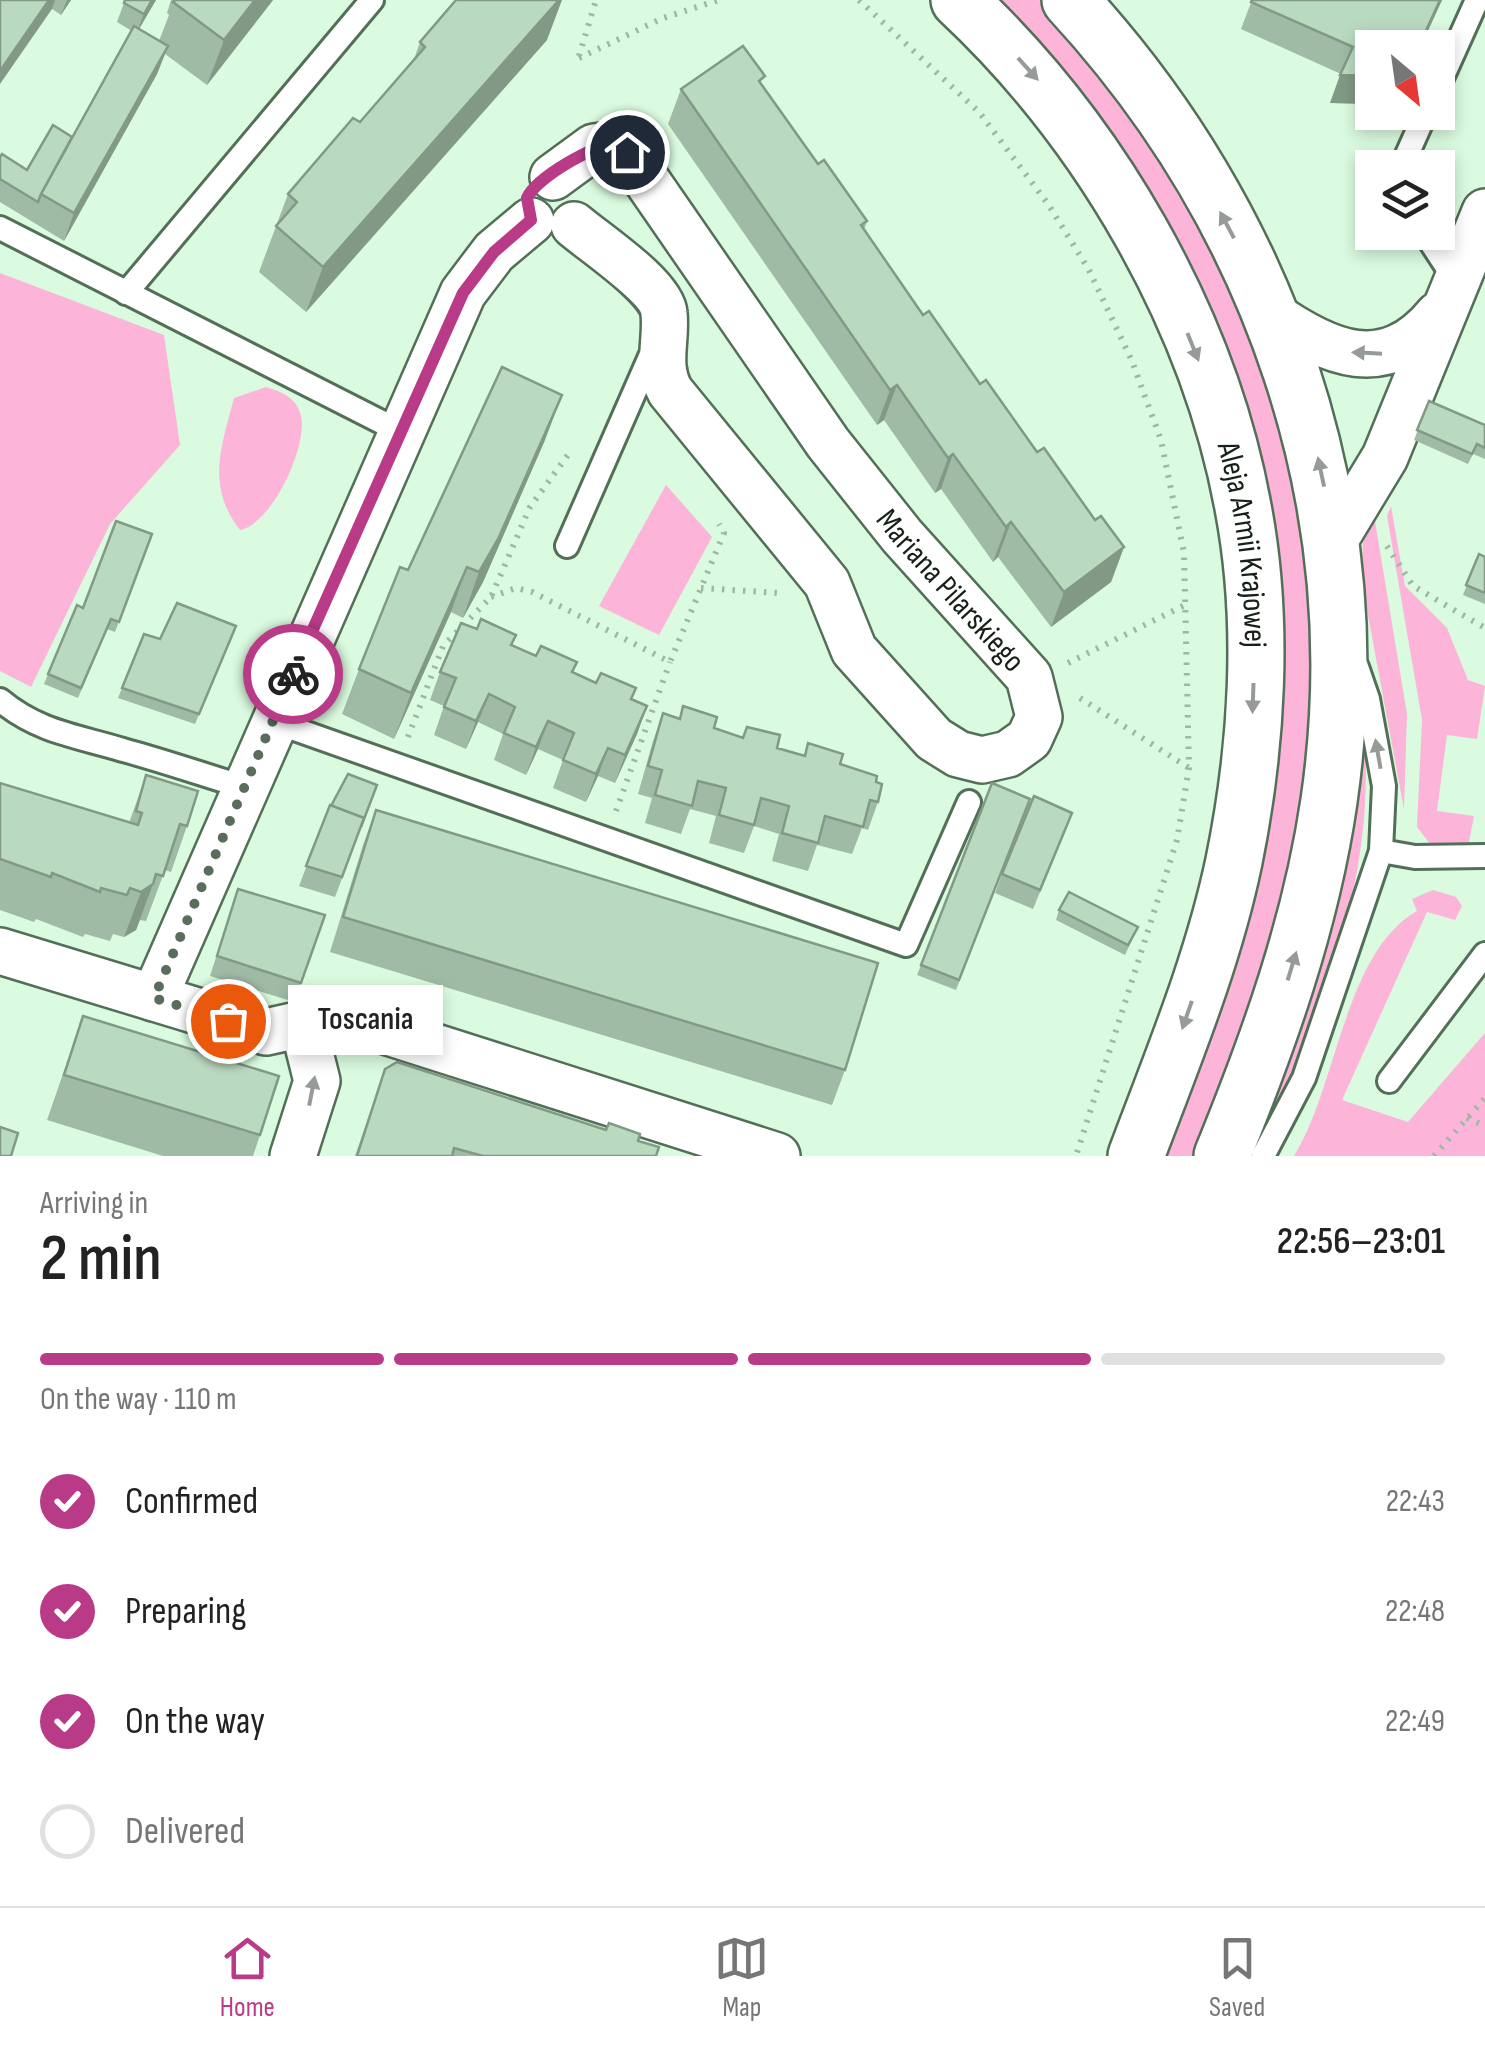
<!DOCTYPE html>
<html lang="en">
<head>
<meta charset="utf-8">
<style>
	body { margin:0; font-family:"Sofia Sans Condensed",sans-serif; background:#f2f2f2; color:#222; height:100vh; display:flex; flex-direction:column; font-size:38px; white-space:nowrap }
	* { box-sizing:border-box; margin:0 }
	p { font-size:32px; color:#767676 }
	.icon { flex:none; width:55px; height:55px; fill:none; stroke:currentColor; stroke-width:2; stroke-linecap:round; stroke-linejoin:round }
	.map { position:relative; height:1156px; overflow:hidden }
	.side { display:flex; flex-direction:column; background:#fff; flex:1 }
	.side>* { flex:none }
	.needle { width:65px; rotate:151deg }
	.tools { position:absolute; left:1355px; top:30px; display:grid; gap:20px }
	.tools a { display:grid; place-items:center; width:100px; height:100px; border-radius:0px; background:#fff; box-shadow:0 5px 15px #0003; font-size:50px }
	.pin { position:absolute; display:grid; place-items:center; width:85px; height:85px; color:#fff; margin:-42px; border:5px solid #fff; border-radius:50%; box-shadow:0 2px 10px #0007 }
	.courier { position:absolute; display:grid; place-items:center; width:100px; height:100px; margin:-50px; border:8px solid #b93a87; border-radius:50%; background:#fff; color:#222; box-shadow:0 2px 12px #0007 }
	.bubble { position:absolute; height:70px; border-radius:0px; background:#fff; box-shadow:0 5px 15px #0003; font-size:32px; font-weight:600; line-height:70px; text-align:center }
	.headline em { font-style:normal; font-weight:600 }
	.headline div { display:flex; flex-direction:column-reverse }
	.headline { display:flex; align-items:center; justify-content:space-between; height:170px; padding:0 40px }
	h1 { font-size:65px; font-weight:600; line-height:75px }
	.bar { display:grid; grid-template-columns:repeat(4,1fr); gap:15px 10px; align-content:center; height:120px; padding:0 40px }
	.bar i { height:12px; border-radius:8px; background:#e0e0e0 }
	.bar .on { background:#b93a87 }
	.bar p { grid-column:span 4 }
	ol { padding:0 40px; list-style:none }
	li { display:flex; align-items:center; gap:30px; height:110px }
	li p { margin-inline-start:auto }
	li .icon { padding:10px; border-radius:50%; background:#b93a87; color:#fff; stroke-width:4 }
	li:last-child { color:#767676 }
	li i { width:55px; height:55px; border:5px solid #e0e0e0; border-radius:50% }
	.menu { display:flex; justify-content:space-around; align-items:center; height:140px; border-top:2px solid #e0e0e0; background:#fff; font-size:28px; color:#767676 }
	.menu a { display:grid; justify-items:center; gap:5px }
	.menu .on { color:#b93a87 }
	.map>svg:first-child { display:block }
	.green { fill:#fdb4d9 }
	.lines { fill:none; stroke-linecap:round; stroke-linejoin:round }
	.service-casing { stroke:#536f58; stroke-width:28 }
	.minor-casing { stroke:#536f58; stroke-width:50 }
	.secondary-casing { stroke:#536f58; stroke-width:60 }
	.path { stroke:#9eb9a3; stroke-width:6; stroke-dasharray:2.5 8; stroke-linecap:butt }
	.service { stroke:#fff; stroke-width:22 }
	.minor { stroke:#fff; stroke-width:45 }
	.secondary { stroke:#fff; stroke-width:55 }
	.wall { fill:#a0bba5 }
	.shaded-wall { fill:#829986 }
	.building { fill:#badac0; stroke:#829986; stroke-width:2.5 }
	.oneway { fill:#969b97 }
	.done { stroke:#5a6d5d; stroke-width:10; stroke-dasharray:0 18 }
	.route { stroke:#b93a87; stroke-width:12 }
	.labels { text-anchor:middle; stroke-width:10; stroke-linejoin:round; paint-order:stroke }
	.street-label { font-size:32px; fill:#152117; stroke:#fefefe }
</style>
</head>
<body>
<div class="map">
<svg width="1485" height="1156" viewBox="0 0 1485 1156">
	<rect width="100%" height="100%" fill="#dafbdf"/>
	<g class="green">
		<path d="M994 0H1039C1109 69 1156 148 1203 234 1236 296 1267 359 1288 427 1329 566 1319 781 1281 921 1259 1000 1226 1078 1198 1156H1159L1275 724 1125 155 1081 93Z"/>
		<path d="M0 273 164 335 180 445 110 524 31 687 0 671Z"/>
		<path d="M266 387C282 392 297 398 301 416 308 446 272 524 240 530 206 486 221 448 234 398Z"/>
		<path d="M666 485 712 537 659 635 599 606Z"/>
		<path d="M1391 506 1405 586 1447 628 1468 680 1485 686 1477 739 1447 735 1437 811 1474 816 1469 842 1459 849 1430 844 1417 827 1422 720 1387 516Z"/>
		<path d="M1374 515 1407 714 1404 809 1361 578 1363 543Z"/>
		<path d="M1361 708C1384 861 1322 1022 1252 1156H1246L1332 927 1345 868Z"/>
		<path d="M1433 890 1456 897 1462 906 1455 920 1427 912 1342 1100 1408 1122 1485 1033V1156H1294C1338 1085 1344 953 1417 911L1412 899Z"/>
	</g>
	<g class="lines">
		<defs>
			<g id="service">
				<path d="M1438 87 1477 0"/>
				<path d="M1401 168 1426 112"/>
				<path d="M0 228 401 432"/>
				<path d="M1424 232 1456 281"/>
				<path d="M126 293 372 0"/>
				<path d="M567 546 653 350"/>
				<path d="M0 700C38 732 77 736 123 750 164 761 204 775 244 787"/>
				<path d="M272 721 906 945 969 802"/>
				<path d="M1381 851 1415 857 1485 856"/>
				<path d="M1389 1081 1485 954"/>
				<path d="M1263 1156 1304 1078 1381 851 1384 786 1368 699 1357 667"/>
			</g>
			<g id="minor">
				<path id="s1" d="M553 177 594 147 616 144 627 152 828 443 902 536 1029 677 1039 717 1029 739 1008 754 982 760 958 754 934 739 854 650 827 583 670 391C656 364 667 341 664 313 662 287 595 243 574 225"/>
				<path d="M1270 313C1329 354 1385 379 1438 315"/>
				<path d="M1333 543 1385 457 1485 212"/>
				<path d="M0 951 266 1032 338 1016 777 1156"/>
				<path d="M154 998 463 293 494 252 531 221"/>
				<path d="M293 1156 317 1081 303 1025"/>
			</g>
			<g id="secondary">
				<path id="s2" d="M959 0C1099 131 1208 317 1243 507 1265 622 1257 748 1234 861 1213 962 1172 1060 1136 1156"/>
				<path d="M1070 0C1271 218 1372 505 1329 801 1311 924 1269 1041 1222 1156"/>
			</g>
		</defs>
		<use href="#service" class="service-casing"/>
		<use href="#minor" class="minor-casing"/>
		<use href="#secondary" class="secondary-casing"/>
		<g class="path">
			<path d="M859 0 979 112 1048 204 1089 270 1132 361 1161 440 1184 553 1189 768 1177 840 1076 1156"/>
			<path d="M579 56 596 0"/>
			<path d="M579 58 663 18 719 0"/>
			<path d="M1387 546 1413 586 1485 628"/>
			<path d="M701 588 780 593"/>
			<path d="M491 597 516 588 532 592 670 662 724 533 719 524"/>
			<path d="M1068 663 1189 603"/>
			<path d="M1080 698 1189 768"/>
			<path d="M408 737 443 646 491 597 530 507 570 452"/>
			<path d="M616 811 670 662"/>
			<path d="M1467 1118 1485 1126"/>
			<path d="M1434 1156 1485 1098"/>
		</g>
		<use href="#service" class="service"/>
		<use href="#minor" class="minor"/>
		<use href="#secondary" class="secondary"/>
	</g>
	<g class="wall">
		<path d="M0 0H71L61 15 52 9Z"/>
		<path d="M125 0H156L139 29 159 41 169 15 167 13 171 0H273L207 85 165 54 157 74 64 241 0 202V157L27 170 72 137 132 31 117 22Z"/>
		<path d="M1252 0H1442L1420 48H1372V104L1330 103 1341 74 1241 29Z"/>
		<path d="M547 40 306 312 259 272 288 194 360 122 413 62 420 42Z"/>
		<path d="M762 85 818 164 867 221 864 230 923 315 1095 520 1124 547 1111 582 1051 627 998 557 993 562 941 489 935 493 884 420 877 425 668 124 681 89Z"/>
		<path d="M1429 401 1485 425V459L1473 454 1468 464 1414 440Z"/>
		<path d="M545 440 483 582 463 618 451 612 394 739 342 714 359 669 408 570Z"/>
		<path d="M152 534 115 632 107 629 78 698 44 684 77 605 83 608Z"/>
		<path d="M1479 554 1485 557V604L1463 595Z"/>
		<path d="M236 626 195 724 118 698 144 634 160 639Z"/>
		<path d="M477 629 516 635 512 646 647 706 637 734 615 783 598 776 586 802 553 788 563 760 538 749 526 775 494 760 503 734 478 722 466 749 434 735 444 706 430 700 440 672Z"/>
		<path d="M663 713 804 755 808 743 840 764 876 782 878 802 868 830 862 828 852 854 817 845 808 871 772 861 779 834 754 826 744 853 709 843 716 816 690 809 681 834 645 823 652 798 638 794 653 741Z"/>
		<path d="M146 775 187 826 171 872 165 870 146 921 140 920 136 930 124 937 113 934 110 941 85 934 83 937 36 919 34 922 0 910V783L129 823Z"/>
		<path d="M992 783 1030 799 956 990 917 975Z"/>
		<path d="M377 785 335 897 299 886 330 805Z"/>
		<path d="M376 810 845 1070 832 1105 330 952 363 845Z"/>
		<path d="M1065 832 1033 909 995 893 1002 874Z"/>
		<path d="M238 889 325 915 294 1002 210 976Z"/>
		<path d="M1059 910 1138 927 1125 955 1056 920Z"/>
		<path d="M83 1016 260 1135 253 1156H163L47 1120Z"/>
		<path d="M385 1069 638 1141 656 1156H355Z"/>
	</g>
	<g class="shaded-wall">
		<path d="M49 0H55L52 9 0 84V71Z"/>
		<path d="M67 0H71L61 15Z"/>
		<path d="M152 0H156L136 34 144 14Z"/>
		<path d="M255 0H273L207 85 224 40Z"/>
		<path d="M559 0H562L547 40 306 312 323 267Z"/>
		<path d="M1440 0H1442L1420 48H1418Z"/>
		<path d="M168 46 157 74 64 241 74 213Z"/>
		<path d="M1340 75 1372 76V104L1330 103Z"/>
		<path d="M897 385 884 420 877 425 890 390Z"/>
		<path d="M562 395 545 440 483 582 463 618 479 572Z"/>
		<path d="M953 454 941 489 935 493 948 458Z"/>
		<path d="M1011 522 998 557 993 562 1006 527Z"/>
		<path d="M1124 547 1111 582 1051 627 1064 592Z"/>
		<path d="M467 567 451 612 394 739 411 693Z"/>
		<path d="M489 694 478 722 466 749 476 721Z"/>
		<path d="M647 706 637 734 615 783 625 755Z"/>
		<path d="M548 721 538 749 526 775 536 747Z"/>
		<path d="M608 748 598 776 586 802 596 774Z"/>
		<path d="M153 884 136 930 124 937 141 892Z"/>
	</g>
	<g class="building">
		<path d="M0 0H49L0 71Z"/>
		<path d="M125 0H152L144 14 124 3Z"/>
		<path d="M175 0H255L224 40 173 2Z"/>
		<path d="M456 0H559L323 267 276 226 297 202 288 194 353 118 360 122 425 47 420 42Z"/>
		<path d="M1252 0H1440L1418 48H1372V76L1340 75 1353 47 1251 2Z"/>
		<path d="M134 26 168 46 74 213 41 194Z"/>
		<path d="M743 46 765 76 759 81 818 164 824 160 867 221 861 225 923 315 929 311 980 384 986 380 1037 452 1044 448 1095 520 1101 516 1124 547 1064 592 1011 522 1006 527 953 454 948 458 897 385 890 390 681 89Z"/>
		<path d="M53 125 72 137 41 194 38 202 0 179V157L2 154 27 170Z"/>
		<path d="M502 367 562 395 499 537 479 572 467 567 411 693 359 669 400 567 408 570Z"/>
		<path d="M1429 401 1485 425V448L1477 444 1472 454 1417 430Z"/>
		<path d="M116 521 152 534 119 622 111 619 81 688 48 674 77 605 83 608Z"/>
		<path d="M1479 554 1485 557V593L1466 585Z"/>
		<path d="M177 603 236 626 199 714 122 688 144 634 160 639Z"/>
		<path d="M481 619 516 635 511 645 536 656 541 646 577 662 572 672 596 683 601 673 636 688 631 699 647 706 625 755 608 748 596 774 563 760 574 733 548 721 536 747 504 733 515 707 489 694 476 721 444 707 456 678 440 672 461 623 477 629Z"/>
		<path d="M683 706 717 717 714 728 743 738 747 727 780 735 777 748 805 756 808 743 843 754 840 764 877 776 876 782 882 784 878 802 870 800 863 827 825 816 818 843 782 833 789 806 761 798 754 825 719 815 726 788 698 781 692 806 655 795 662 770 648 766 663 713 680 719Z"/>
		<path d="M348 774 377 785 361 827 364 818 331 806Z"/>
		<path d="M146 775 198 791 187 826 180 824 163 876 156 874 153 884 141 892 130 888 127 895 101 888 100 892 52 873 51 877 0 859V783L138 825 142 813 136 811Z"/>
		<path d="M992 783 1030 799 959 980 921 965Z"/>
		<path d="M1034 796 1072 813 1040 890 1002 874Z"/>
		<path d="M330 805 364 818 342 877 306 866Z"/>
		<path d="M376 810 878 963 845 1070 343 917Z"/>
		<path d="M238 889 325 915 301 983 217 956Z"/>
		<path d="M1069 892 1138 927 1128 945 1059 910Z"/>
		<path d="M83 1016 279 1076 260 1135 64 1075Z"/>
		<path d="M397 1062 606 1130 609 1123 640 1134 638 1141 659 1147 656 1156H483L454 1148 452 1156H357L385 1069Z"/>
		<path d="M0 1127 18 1133 11 1156H0Z"/>
	</g>
	<defs><path id="oneway-solid" d="M-6-.8H1V-3.2L6.5 0L1 3.2V.8H-6Z" transform="scale(2.5)"/></defs>
	<g class="oneway">
		<use href="#oneway-solid" transform="translate(1028 69) rotate(48)"/>
		<use href="#oneway-solid" transform="translate(1227 225) rotate(-118)"/>
		<use href="#oneway-solid" transform="translate(1193 347) rotate(68)"/>
		<use href="#oneway-solid" transform="translate(1367 353) rotate(-177)"/>
		<use href="#oneway-solid" transform="translate(1321 472) rotate(-102)"/>
		<use href="#oneway-solid" transform="translate(1253 698) rotate(92)"/>
		<use href="#oneway-solid" transform="translate(1378 754) rotate(-100)"/>
		<use href="#oneway-solid" transform="translate(1292 966) rotate(-73)"/>
		<use href="#oneway-solid" transform="translate(1187 1015) rotate(109)"/>
		<use href="#oneway-solid" transform="translate(312 1091) rotate(-79)"/>
	</g>
	<g class="lines">
		<path class="done" d="M228 1021 154 998 293 674"/>
		<path class="route" d="M293 674 463 293 494 252 531 220 527 198C536 178 594 144 616 144L627 152"/>
	</g>
	<g class="labels">
		<g class="street-label">
			<text dy="11" stroke="none"><textPath href="#s2" startOffset="628">Aleja Armii Krajowej</textPath></text>
			<text dy="11" stroke="none"><textPath href="#s1" startOffset="632">Mariana Pilarskiego</textPath></text>
		</g>
	</g>
</svg>
<div class="tools">
<a><svg class="needle" viewBox="-14 -14 28 28"><path d="M0-13l5 13h-10z" fill="#e53935"/><path d="M0 13l5-13h-10z" fill="#767676"/></svg></a>
<a><svg class="icon" aria-label="layers" viewBox="0 0 24 24"><path d="M12 4l9 5-9 5-9-5zM3 14l9 5 9-5"/></svg></a>
</div>
<div class="pin" style="left:228px;top:1021px;background:#ea580c"><svg class="icon" aria-label="bag" viewBox="0 0 24 24"><path d="M5 8h14l-1 12H6zM9 8a3 3 0 0 1 6 0"/></svg></div>
<div class="pin" style="left:627px;top:152px;background:#1f2937"><svg class="icon" aria-label="home" viewBox="0 0 24 24"><path d="M3 11l9-7 9 7M6 9v11h12V9"/></svg></div>
<div class="courier" style="left:293px;top:674px"><svg class="icon" aria-label="bike" viewBox="0 0 24 24"><circle cx="6" cy="16" r="4"/><circle cx="18" cy="16" r="4"/><path d="M6 16l4-8h5l3 8M10 8l3 8H6M13 5h3"/></svg></div>
<div class="bubble" style="left:288px;top:985px;width:155px">Toscania</div>
</div>
<section class="side">
<div class="headline"><div><h1>2 min</h1><p>Arriving in</p></div><em>22:56–23:01</em></div>
<div class="bar"><i class="on"></i><i class="on"></i><i class="on"></i><i></i><p>On the way · 110 m</p></div>
<ol>
<li><svg class="icon" aria-label="check" viewBox="0 0 24 24"><path d="M5 12l5 5 9-10"/></svg>Confirmed<p>22:43</p></li>
<li><svg class="icon" aria-label="check" viewBox="0 0 24 24"><path d="M5 12l5 5 9-10"/></svg>Preparing<p>22:48</p></li>
<li><svg class="icon" aria-label="check" viewBox="0 0 24 24"><path d="M5 12l5 5 9-10"/></svg>On the way<p>22:49</p></li>
<li><i></i>Delivered</li>
</ol>
</section>
<nav class="menu">
<a class="on"><svg class="icon" aria-label="home" viewBox="0 0 24 24"><path d="M3 11l9-7 9 7M6 9v11h12V9"/></svg>Home</a>
<a><svg class="icon" aria-label="map" viewBox="0 0 24 24"><path d="M3 6l6-2 6 2 6-2v14l-6 2-6-2-6 2zM9 4v14M15 6v14"/></svg>Map</a>
<a><svg class="icon" aria-label="saved" viewBox="0 0 24 24"><path d="M7 4h10v16l-5-4-5 4z"/></svg>Saved</a>
</nav>
</body>
</html>
